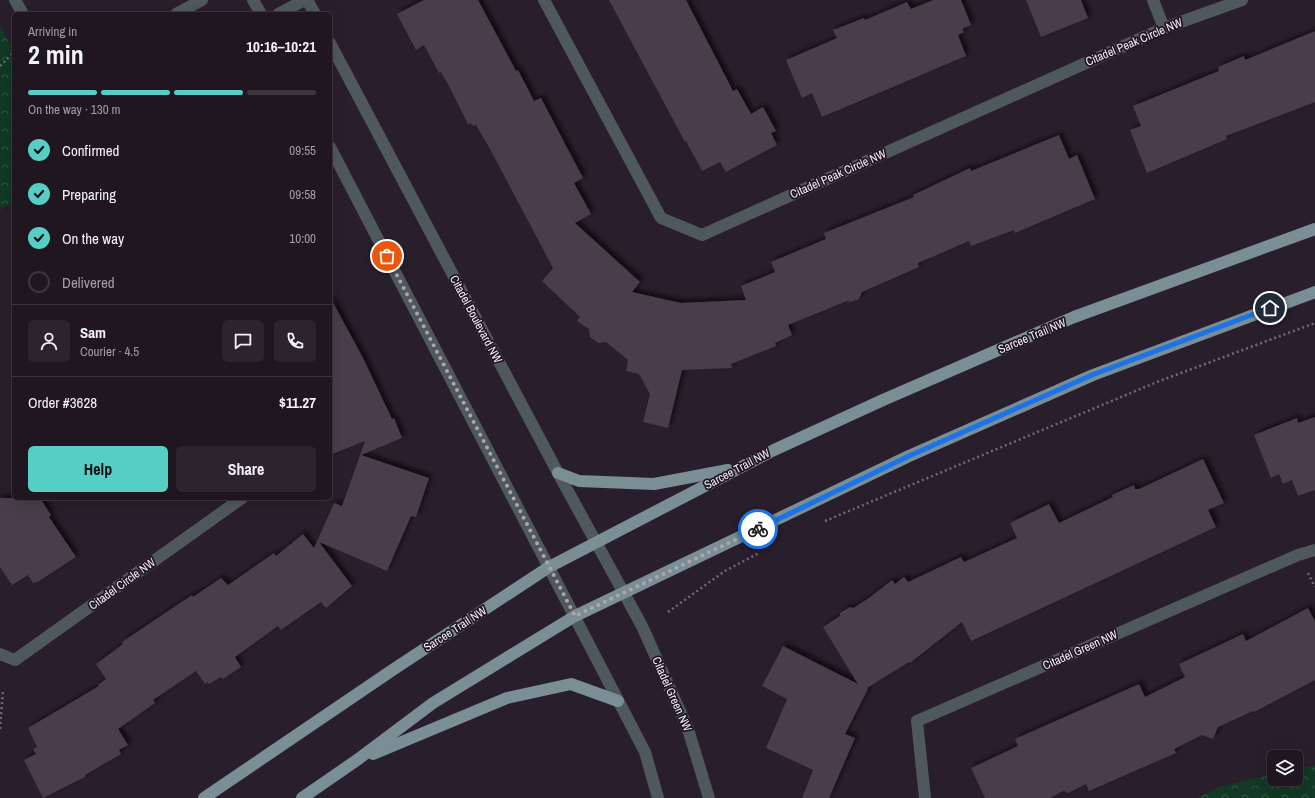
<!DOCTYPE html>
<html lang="en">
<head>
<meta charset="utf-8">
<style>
	body { margin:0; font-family:"Archivo Narrow",sans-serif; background:#2c232d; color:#f1f3f6; height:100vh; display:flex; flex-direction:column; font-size:15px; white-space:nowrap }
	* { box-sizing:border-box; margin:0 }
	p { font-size:13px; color:#a19fa5 }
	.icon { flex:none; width:22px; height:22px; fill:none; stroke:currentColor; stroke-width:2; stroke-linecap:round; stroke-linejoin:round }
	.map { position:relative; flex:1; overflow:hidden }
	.drawer { position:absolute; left:12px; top:12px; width:320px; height:488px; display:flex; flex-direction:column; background:#1f1620; border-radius:6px; box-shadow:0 4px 16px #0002,0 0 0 1px #3c353e }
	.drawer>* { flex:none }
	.fabs { position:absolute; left:1267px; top:750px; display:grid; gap:8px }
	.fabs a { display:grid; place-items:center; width:36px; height:36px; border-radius:6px; background:#1f1620; box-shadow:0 4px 16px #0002,0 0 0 1px #3c353e; font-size:20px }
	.pin { position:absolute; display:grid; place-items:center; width:34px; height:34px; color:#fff; margin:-17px; border:2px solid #fff; border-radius:50%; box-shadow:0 1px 4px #0007 }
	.courier { position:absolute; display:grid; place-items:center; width:40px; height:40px; margin:-20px; border:3px solid #1a73e8; border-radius:50%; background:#fff; color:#222; box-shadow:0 1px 5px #0007 }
	.headline em { font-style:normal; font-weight:800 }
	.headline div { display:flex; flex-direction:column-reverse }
	.headline { display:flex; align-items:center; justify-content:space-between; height:68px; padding:0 16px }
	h1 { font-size:26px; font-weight:800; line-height:30px }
	.bar { display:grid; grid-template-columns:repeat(4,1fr); gap:6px 4px; align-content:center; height:48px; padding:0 16px }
	.bar i { height:5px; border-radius:3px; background:#3c353e }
	.bar .active { background:#55cec6 }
	.bar p { grid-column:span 4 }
	.line { display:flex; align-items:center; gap:10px; padding:0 16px; border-top:1px solid #3c353e }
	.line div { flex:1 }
	.round { display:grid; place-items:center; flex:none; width:42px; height:42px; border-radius:6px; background:#2c232d }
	ol { padding:0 16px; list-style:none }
	li { display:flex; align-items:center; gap:12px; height:44px }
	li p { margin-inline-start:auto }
	li .icon { padding:4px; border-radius:50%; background:#55cec6; color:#111; stroke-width:4 }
	li:last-child { color:#a19fa5 }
	li i { width:22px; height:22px; border:2px solid #3c353e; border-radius:50% }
	.action { display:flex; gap:8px; margin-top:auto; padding:8px 16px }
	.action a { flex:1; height:46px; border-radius:6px; background:#55cec6; color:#111; font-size:16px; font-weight:800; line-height:46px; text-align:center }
	.action a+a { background:#2c232d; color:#f1f3f6 }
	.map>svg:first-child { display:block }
	.forest { fill:url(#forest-crowns) }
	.building { fill:#493c4b; filter:url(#shadow) }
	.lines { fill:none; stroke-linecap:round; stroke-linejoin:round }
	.path { stroke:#736975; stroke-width:2.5; stroke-dasharray:2 3; stroke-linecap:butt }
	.minor { stroke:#4f585c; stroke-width:12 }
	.major { stroke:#7a8e95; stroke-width:12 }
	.done { stroke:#aea5b0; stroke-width:4; stroke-dasharray:0 7.2 }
	.route { stroke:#1a73e8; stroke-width:5 }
	.labels { text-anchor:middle; stroke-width:3.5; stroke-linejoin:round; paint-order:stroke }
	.street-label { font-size:12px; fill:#f6eef8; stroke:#1f1422 }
</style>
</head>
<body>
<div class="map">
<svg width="1315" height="798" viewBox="0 0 1315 798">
	<defs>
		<pattern id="forest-crowns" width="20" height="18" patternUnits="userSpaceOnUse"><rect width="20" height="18" fill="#113924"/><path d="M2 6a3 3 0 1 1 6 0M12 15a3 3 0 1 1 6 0" fill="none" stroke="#345645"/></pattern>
		<filter id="shadow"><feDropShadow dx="3.5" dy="-3.5" stdDeviation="2" flood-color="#0009"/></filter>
	</defs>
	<rect width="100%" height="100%" fill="#291e2b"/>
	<g class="forest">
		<path d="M0 26 14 52V202L0 210Z"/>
		<path d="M1315 765V798H1197L1222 786 1274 774V779H1296V769Z"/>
	</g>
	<g class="building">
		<path d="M424 0H478L516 71 518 70 534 101 541 98 583 178 574 183 591 214 575 223 640 282 632 292 681 303 746 300 741 286 775 272 771 262 826 239 824 233 914 197 913 195 970 168 971 171 1059 135 1069 159 1077 155 1095 199 1015 233 1014 230 971 246 969 241 918 263 919 267 862 292 859 299 850 302 847 301 788 325 792 335 775 343 776 346 731 364 732 368 682 370 668 428 643 422 650 394 639 374 626 371 628 360 606 342 598 343 590 337 589 329 577 321 580 317 542 281 553 268 490 149 476 125 473 126 471 123 468 124 449 86 441 72 439 73 424 45 416 50 397 14Z"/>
		<path d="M609 0H686L733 91 737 89 751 114 763 107 776 131 771 133 777 145 726 172 720 162 702 171 686 141 685 142Z"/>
		<path d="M933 0H961L971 25 962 29 964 32 958 35 966 56 822 117 812 93 802 98 786 60 837 38 833 30 864 18 865 20 907 2 911 9Z"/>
		<path d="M1026 0H1081L1088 18 1041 37Z"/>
		<path d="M1315 31V102L1226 136 1227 139 1147 173 1130 130 1141 126 1133 106 1219 71 1218 67 1244 56 1245 60Z"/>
		<path d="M330 297 363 358 392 419 394 418 402 438 361 455 429 478 416 517 411 516 387 571 319 542 352 586 326 608 321 602 281 630 278 626 235 657 241 667 223 679 221 677 209 684 207 682 205 684 196 671 153 700 155 703 118 729 128 745 119 750 121 754 85 775V777L43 798 24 760 36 754 33 749 37 747 28 728 99 686 98 685 106 679 96 664 123 644 122 642 192 595 193 597 221 578 228 585 274 553 276 556 303 534 314 548 334 503 342 506 365 441 330 455Z"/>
		<path d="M1315 417V490L1298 496 1292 480 1283 484 1279 474 1271 478 1254 435 1297 418 1298 423Z"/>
		<path d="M1203 459 1224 503 1208 510 1216 527 971 641 962 622 910 663 909 662 867 688 868 689 845 734 855 738 829 798H802L813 770 766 748 787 699 762 686 783 646 858 684 823 627 840 616V613L850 607 853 608 869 598 892 580 895 584 904 577 908 582 961 557 964 562 1017 538 1010 523 1049 504 1059 523 1113 497 1112 495 1134 485 1135 489H1139Z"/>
		<path d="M0 498H40L51 515 49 517 76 557 39 581 33 583 28 575 12 585 0 567Z"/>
		<path d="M1308 608 1315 621V680L1254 712 1253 711 1218 727 1213 739 1202 735 1174 749 1176 753 1089 791 1086 784 1068 793 1063 791 1050 798H985L971 768 1018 746 1015 739 1139 684 1145 697 1185 677 1179 664 1243 634 1246 641Z"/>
	</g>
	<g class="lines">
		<g class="path">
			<path d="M0 66 14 52"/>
			<path d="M825 521 1157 382 1315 323"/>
			<path d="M1308 573 1315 587"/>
			<path d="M668 612 725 571 759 553"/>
			<path d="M0 729 3 690"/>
		</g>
		<g class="minor">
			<path d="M15 0 23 14"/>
			<path d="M253 0 261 14"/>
			<path d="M307 0 315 14"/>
			<path d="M544 0 661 218 702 235 1164 28 1242 0"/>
			<path d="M1153 0 1164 28"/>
			<path d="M176 14 202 0"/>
			<path d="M278 14 305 0"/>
			<path d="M330 43 558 473 642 626 688 729 709 798"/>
			<path d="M330 147 645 752 658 798"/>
			<path d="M0 654 15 660 242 498"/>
			<path d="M925 798 917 721 1298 555 1315 550"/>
		</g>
		<g class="major">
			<path d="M558 473 579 481 654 484 728 470"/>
			<path d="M373 754 507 698 571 684 618 701"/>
			<path d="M204 798 394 669 549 567 774 450 883 400 1074 317 1315 229"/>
			<path d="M302 798 357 760 433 703 575 616 909 456 1093 375 1315 292"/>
		</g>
	</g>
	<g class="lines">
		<path class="done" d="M387 256 575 616 758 529"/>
		<path class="route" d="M758 529 909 456 1092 375 1270 308"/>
	</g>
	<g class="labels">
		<g class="street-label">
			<text transform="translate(1134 42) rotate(-23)" y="4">Citadel Peak Circle NW</text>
			<text transform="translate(838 174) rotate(-24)" y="4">Citadel Peak Circle NW</text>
			<text transform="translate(476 319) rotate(62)" y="4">Citadel Boulevard NW</text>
			<text transform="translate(1032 336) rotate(-23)" y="4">Sarcee Trail NW</text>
			<text transform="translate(737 469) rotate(-28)" y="4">Sarcee Trail NW</text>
			<text transform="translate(122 584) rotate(-36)" y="4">Citadel Circle NW</text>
			<text transform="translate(455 629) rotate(-33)" y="4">Sarcee Trail NW</text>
			<text transform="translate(1080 650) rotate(-24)" y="4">Citadel Green NW</text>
			<text transform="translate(672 694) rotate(66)" y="4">Citadel Green NW</text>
		</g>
	</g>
</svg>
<div class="fabs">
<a><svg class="icon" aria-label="layers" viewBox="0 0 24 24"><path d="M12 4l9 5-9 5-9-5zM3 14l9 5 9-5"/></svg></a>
</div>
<div class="pin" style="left:387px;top:256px;background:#ea580c"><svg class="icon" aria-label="bag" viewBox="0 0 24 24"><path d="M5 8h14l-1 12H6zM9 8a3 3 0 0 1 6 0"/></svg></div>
<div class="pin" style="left:1270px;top:308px;background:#1f2937"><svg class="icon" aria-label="home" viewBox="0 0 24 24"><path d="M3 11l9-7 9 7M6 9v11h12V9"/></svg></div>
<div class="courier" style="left:758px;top:529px"><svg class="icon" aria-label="bike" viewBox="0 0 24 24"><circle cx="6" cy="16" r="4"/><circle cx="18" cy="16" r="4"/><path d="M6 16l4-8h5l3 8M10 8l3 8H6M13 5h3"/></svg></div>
<section class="drawer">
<div class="headline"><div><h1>2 min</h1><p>Arriving in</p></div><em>10:16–10:21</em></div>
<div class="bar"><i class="active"></i><i class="active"></i><i class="active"></i><i></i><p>On the way · 130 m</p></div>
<ol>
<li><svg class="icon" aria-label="check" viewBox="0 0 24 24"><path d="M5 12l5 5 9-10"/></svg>Confirmed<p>09:55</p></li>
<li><svg class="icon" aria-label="check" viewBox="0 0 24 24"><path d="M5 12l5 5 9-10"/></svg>Preparing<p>09:58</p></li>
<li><svg class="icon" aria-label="check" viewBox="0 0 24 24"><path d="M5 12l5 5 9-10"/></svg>On the way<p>10:00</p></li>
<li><i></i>Delivered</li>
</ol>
<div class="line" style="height:72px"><a class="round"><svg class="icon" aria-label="person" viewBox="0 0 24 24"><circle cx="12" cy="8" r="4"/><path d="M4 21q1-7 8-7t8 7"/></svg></a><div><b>Sam</b><p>Courier · 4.5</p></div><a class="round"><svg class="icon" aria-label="chat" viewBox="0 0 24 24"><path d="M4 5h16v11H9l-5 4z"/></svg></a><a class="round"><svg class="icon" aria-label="phone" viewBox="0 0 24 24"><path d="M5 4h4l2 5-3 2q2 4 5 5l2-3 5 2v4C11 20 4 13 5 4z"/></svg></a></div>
<div class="line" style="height:52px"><div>Order #3628</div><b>$11.27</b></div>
<div class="action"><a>Help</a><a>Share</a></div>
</section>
</div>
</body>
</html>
